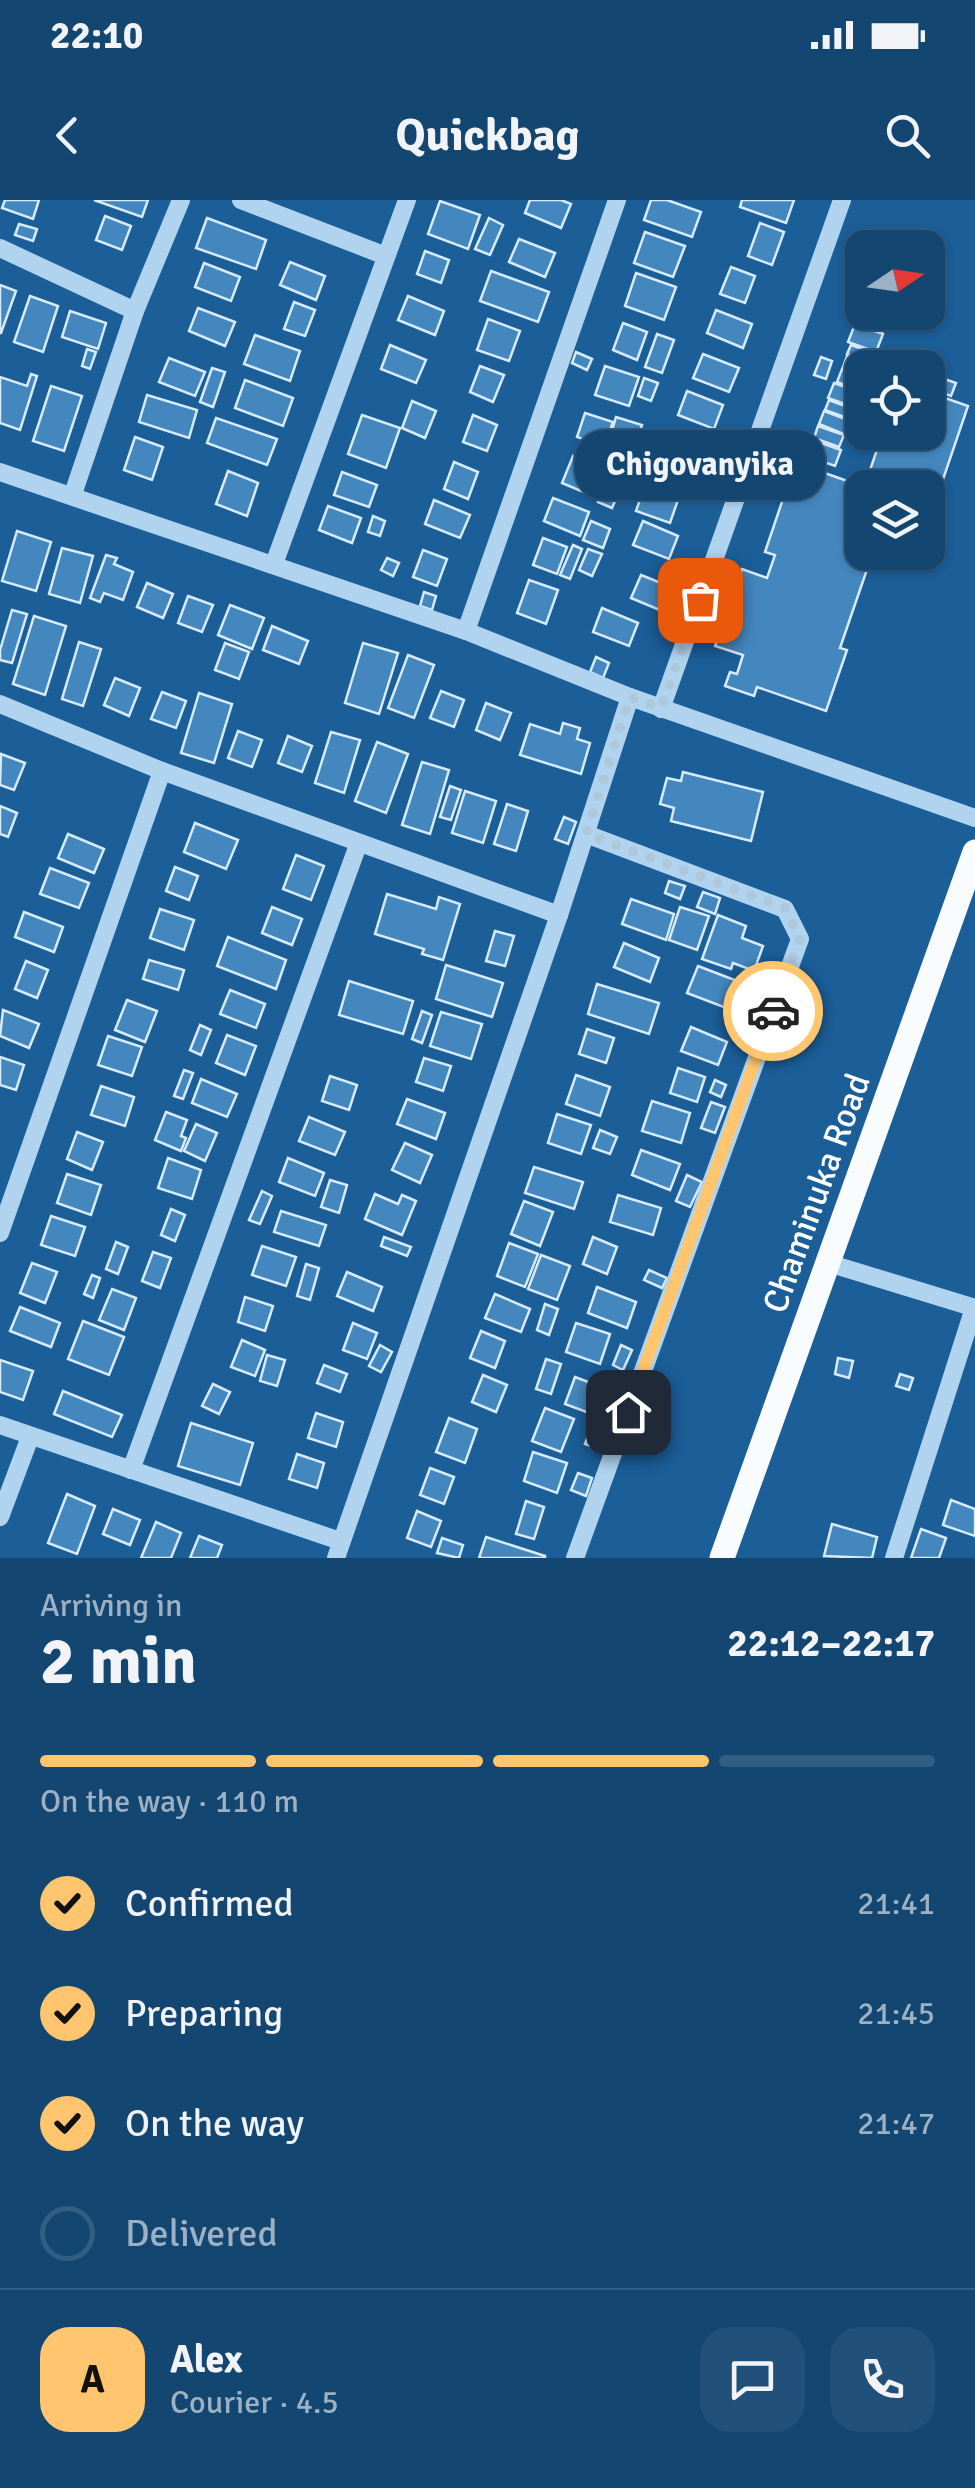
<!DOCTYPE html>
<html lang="en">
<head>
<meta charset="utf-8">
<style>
	body { margin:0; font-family:Signika,sans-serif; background:#21507a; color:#f1f3f6; height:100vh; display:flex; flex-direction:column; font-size:38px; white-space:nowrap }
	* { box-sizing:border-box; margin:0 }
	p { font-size:32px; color:#9db1c4 }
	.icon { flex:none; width:55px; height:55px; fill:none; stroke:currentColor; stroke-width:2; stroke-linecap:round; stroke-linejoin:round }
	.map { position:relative; height:1358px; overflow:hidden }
	.details { display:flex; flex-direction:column; background:#144672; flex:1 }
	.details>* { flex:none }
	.needle { width:65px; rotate:77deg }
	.tools { position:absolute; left:845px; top:30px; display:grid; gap:20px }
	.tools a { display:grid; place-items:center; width:100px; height:100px; border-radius:20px; background:#144672; box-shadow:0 2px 8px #0004,0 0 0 2px #335e84; font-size:50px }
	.pin { position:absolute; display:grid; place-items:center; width:85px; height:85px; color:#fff; margin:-42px; border-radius:20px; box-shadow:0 5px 15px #0006 }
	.courier { position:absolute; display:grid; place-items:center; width:100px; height:100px; margin:-50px; border:8px solid #ffc66f; border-radius:50%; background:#fff; color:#222; box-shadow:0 2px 12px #0007 }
	.bubble { position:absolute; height:70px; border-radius:30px; background:#144672; box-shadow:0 2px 8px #0004,0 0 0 2px #335e84; font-size:32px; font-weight:700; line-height:70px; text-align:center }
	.head em { font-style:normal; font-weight:700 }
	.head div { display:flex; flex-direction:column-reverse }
	.head { display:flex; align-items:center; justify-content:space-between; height:170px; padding:0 40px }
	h1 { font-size:65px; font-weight:700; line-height:75px }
	.bar { display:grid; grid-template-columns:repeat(4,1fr); gap:15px 10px; align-content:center; height:120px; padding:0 40px }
	.bar i { height:12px; border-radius:8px; background:#335e84 }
	.bar .selected { background:#ffc66f }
	.bar p { grid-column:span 4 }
	.line { display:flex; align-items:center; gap:25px; padding:0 40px; border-top:2px solid #335e84 }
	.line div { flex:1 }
	.round { display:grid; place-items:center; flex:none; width:105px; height:105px; border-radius:30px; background:#21507a }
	ol { padding:0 40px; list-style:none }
	li { display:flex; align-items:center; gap:30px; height:110px }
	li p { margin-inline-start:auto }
	li .icon { padding:10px; border-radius:50%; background:#ffc66f; color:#111; stroke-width:4 }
	li:last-child { color:#9db1c4 }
	li i { width:55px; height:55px; border:5px solid #335e84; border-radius:50% }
	.status { display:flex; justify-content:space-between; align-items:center; height:70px; padding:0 50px; background:#144672; direction:ltr }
	.status svg { height:28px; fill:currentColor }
	header { display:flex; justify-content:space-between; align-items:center; height:130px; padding:0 40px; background:#144672; font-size:45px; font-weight:700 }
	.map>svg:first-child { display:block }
	.building { fill:#4487bf; stroke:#d7ebfb; stroke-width:2.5 }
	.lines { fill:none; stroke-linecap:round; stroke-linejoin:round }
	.minor { stroke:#b0d4f0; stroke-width:18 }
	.major { stroke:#f9fcff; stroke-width:25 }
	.done { stroke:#afc7db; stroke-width:10; stroke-dasharray:0 18 }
	.route { stroke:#ffc66f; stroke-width:12 }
	.labels { text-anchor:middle; stroke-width:8; stroke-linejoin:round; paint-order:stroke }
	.street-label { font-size:35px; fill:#fff; stroke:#1b5e98 }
</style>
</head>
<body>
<div class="status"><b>22:10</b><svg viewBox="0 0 49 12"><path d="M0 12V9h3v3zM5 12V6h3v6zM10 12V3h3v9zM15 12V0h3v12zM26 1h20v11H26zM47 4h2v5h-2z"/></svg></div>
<header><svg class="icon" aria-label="back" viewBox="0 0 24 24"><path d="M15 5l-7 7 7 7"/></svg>Quickbag<svg class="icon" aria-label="search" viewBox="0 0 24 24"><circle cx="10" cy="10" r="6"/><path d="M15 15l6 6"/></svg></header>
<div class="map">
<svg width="975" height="1358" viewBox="0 0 975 1358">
	<rect width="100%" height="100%" fill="#1b5e98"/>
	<g class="building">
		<path d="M5 0H39L33 19 2 8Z"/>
		<path d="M94 0H148L142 17Z"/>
		<path d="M530 0H561L571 4 561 28 525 13Z"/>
		<path d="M651 0H667L701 12 692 37 644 20Z"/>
		<path d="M742 0H794L786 23 740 7Z"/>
		<path d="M440 1 480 15 468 49 428 34Z"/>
		<path d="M105 16 131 26 122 50 96 40Z"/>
		<path d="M207 18 266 40 256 69 196 48Z"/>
		<path d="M489 18 503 25 490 55 475 49Z"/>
		<path d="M760 23 784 32 772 65 748 56Z"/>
		<path d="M19 24 37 29 33 41 15 35Z"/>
		<path d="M645 32 685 46 673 77 634 63Z"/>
		<path d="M519 39 555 53 545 77 509 62Z"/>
		<path d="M425 51 449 60 441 83 417 74Z"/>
		<path d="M290 62 325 76 316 100 280 85Z"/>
		<path d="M204 63 240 77 231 101 195 87Z"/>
		<path d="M731 67 755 76 745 103 720 94Z"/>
		<path d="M491 71 549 92 538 122 480 101Z"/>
		<path d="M636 73 676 87 664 120 625 106Z"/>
		<path d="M0 85 16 91 1 133H0Z"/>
		<path d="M30 96 58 106 43 152 14 142Z"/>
		<path d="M408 96 444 111 435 135 398 120Z"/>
		<path d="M294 102 315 110 305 136 284 129Z"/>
		<path d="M198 108 235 122 225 146 189 131Z"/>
		<path d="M861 109 862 112 887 118 882 132 856 122Z"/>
		<path d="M716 110 752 124 743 148 707 133Z"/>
		<path d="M70 111 106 123 98 149 62 137Z"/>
		<path d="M488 119 520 131 509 161 477 150Z"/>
		<path d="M623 123 647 132 637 160 613 150Z"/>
		<path d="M855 124 883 134 876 152 848 142Z"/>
		<path d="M657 134 674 140 662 173 645 167Z"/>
		<path d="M255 135 300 151 290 181 244 164Z"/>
		<path d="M390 145 426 160 416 183 381 169Z"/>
		<path d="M851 145 874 153 870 163 847 154Z"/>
		<path d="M87 149 96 152 90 169 82 166Z"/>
		<path d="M576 152 592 159 587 170 572 163Z"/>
		<path d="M911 152 926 157 922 168H906Z"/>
		<path d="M703 154 739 168 729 192 693 178Z"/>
		<path d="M847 156 872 165 871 168H862V174L843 167Z"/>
		<path d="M821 157 832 161 826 179 814 175Z"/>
		<path d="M169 158 205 172 195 196 159 182Z"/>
		<path d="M480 166 504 175 493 202 470 192Z"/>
		<path d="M605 166 639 177 629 206 595 195Z"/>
		<path d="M212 168 225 172 213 207 200 202Z"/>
		<path d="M842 169 862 176 861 191 837 182Z"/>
		<path d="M31 174 37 176 20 230 0 223V177L27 186Z"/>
		<path d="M930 174 956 183 951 196 928 188Z"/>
		<path d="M644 178 658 183 651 201 638 196Z"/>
		<path d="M245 180 293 198 283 226 235 208Z"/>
		<path d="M834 183 862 193 856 208 828 198Z"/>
		<path d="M51 186 82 196 64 251 33 241Z"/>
		<path d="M687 191 723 205 714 229 678 215Z"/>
		<path d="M928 192 968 206 936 300 928 297V288H901L868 276 883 232H928Z"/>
		<path d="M147 195 197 210 189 238 139 222Z"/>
		<path d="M829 200 853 209 850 219 825 210Z"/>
		<path d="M412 201 436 211 425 238 402 228Z"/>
		<path d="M824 211 851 221 846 235 819 224Z"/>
		<path d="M585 213 613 222 604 246 577 237Z"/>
		<path d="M362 215 400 228 386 268 348 254Z"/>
		<path d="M473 215 497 225 487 251 463 242Z"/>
		<path d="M616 217 642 225 632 256 607 248Z"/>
		<path d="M216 218 277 239 267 265 207 243Z"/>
		<path d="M818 226 844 235 839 247 814 238Z"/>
		<path d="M787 231 810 240 805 255 782 247Z"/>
		<path d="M667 232 700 244 691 273 657 262Z"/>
		<path d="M135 237 163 247 152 280 124 270Z"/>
		<path d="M813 240 841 250 835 266 807 256Z"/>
		<path d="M573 256 596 266 586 293 562 283Z"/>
		<path d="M454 262 478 272 468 299 444 289Z"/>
		<path d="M805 266 867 288H862V352H873L840 448 847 450 826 511 757 487 754 496 725 486 730 472 737 474 743 455 715 446 742 369 767 378 775 355 765 352 787 287 797 290Z"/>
		<path d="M228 271 258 283 247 316 216 304Z"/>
		<path d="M342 272 377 285 369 307 334 295Z"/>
		<path d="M646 282 680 294 670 323 636 311Z"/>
		<path d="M604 288 618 294 612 308 598 302Z"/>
		<path d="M553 298 589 312 580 336 544 321Z"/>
		<path d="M434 300 470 315 460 338 425 324Z"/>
		<path d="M328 306 361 318 352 343 319 330Z"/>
		<path d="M373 316 385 321 380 336 368 332Z"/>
		<path d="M591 321 610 329 603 348 583 340Z"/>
		<path d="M643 321 678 336 669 359 633 345Z"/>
		<path d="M17 331 51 342 36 391 2 381Z"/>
		<path d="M543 338 567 347 557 374 533 365Z"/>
		<path d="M573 345 582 349 570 379 560 375Z"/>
		<path d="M62 348 93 356 80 403 49 394Z"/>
		<path d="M588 349 602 354 592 376 579 370Z"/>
		<path d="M423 350 447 359 437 386 413 377Z"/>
		<path d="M106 355 117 358 114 364 133 372 123 400 104 393 100 402 90 398Z"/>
		<path d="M387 358 399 363 393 376 381 370Z"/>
		<path d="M641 375 676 389 667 413 631 398Z"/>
		<path d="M529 380 558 390 546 424 517 413Z"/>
		<path d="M147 383 173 394 163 418 137 407Z"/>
		<path d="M424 392 436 396 432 410 420 406Z"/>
		<path d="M188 396 213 405 202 432 178 423Z"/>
		<path d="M230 405 264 418 252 449 218 435Z"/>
		<path d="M602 408 638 423 629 446 593 432Z"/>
		<path d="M12 410 27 414 12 463 0 460V450Z"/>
		<path d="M34 416 66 426 45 495 13 484Z"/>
		<path d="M272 426 308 441 299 464 263 450Z"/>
		<path d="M79 442 101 449 83 506 62 499Z"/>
		<path d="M225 443 249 452 239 479 215 470Z"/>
		<path d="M363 443 398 453 379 514 345 503Z"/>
		<path d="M408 455 434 465 414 518 388 508Z"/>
		<path d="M596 457 609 463 603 478 590 472Z"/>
		<path d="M115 478 140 488 129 516 104 505Z"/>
		<path d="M441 491 464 500 454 527 430 518Z"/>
		<path d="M162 492 186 501 176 528 151 519Z"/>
		<path d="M199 493 232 504 214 563 181 553Z"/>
		<path d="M486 503 511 513 500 540 476 530Z"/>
		<path d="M563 523 580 528 577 539 590 543 581 574 520 555 530 524 560 534Z"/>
		<path d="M238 531 262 540 252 567 228 558Z"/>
		<path d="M331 532 360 540 344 593 315 583Z"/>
		<path d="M288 536 312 546 302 572 278 563Z"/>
		<path d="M377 542 408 554 386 613 355 601Z"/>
		<path d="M1 554 25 563 14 590 0 585Z"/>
		<path d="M422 562 449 570 430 634 402 625Z"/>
		<path d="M683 572 763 592 751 641 671 621 674 608 660 604 667 578 681 581Z"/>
		<path d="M450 586 461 590 451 620 440 617Z"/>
		<path d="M465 591 496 601 483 643 452 633Z"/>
		<path d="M507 604 528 611 516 651 494 644Z"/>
		<path d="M0 606 17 613 8 637 0 634Z"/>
		<path d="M564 617 576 622 568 644 555 639Z"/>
		<path d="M195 623 238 640 226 669 184 652Z"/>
		<path d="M68 634 104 649 94 673 58 658Z"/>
		<path d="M296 655 324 666 311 700 283 689Z"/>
		<path d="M175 667 198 676 189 700 166 691Z"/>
		<path d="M50 668 89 683 79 708 40 694Z"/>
		<path d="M669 681 685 686 680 699 665 693Z"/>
		<path d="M703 692 720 698 715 714 697 707Z"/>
		<path d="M387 694 436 709 439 697 460 704 443 760 422 754 424 749 375 734Z"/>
		<path d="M631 699 674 714 666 740 622 724Z"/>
		<path d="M272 707 302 719 292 745 262 733Z"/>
		<path d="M680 707 709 716 697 750 669 740Z"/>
		<path d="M160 709 194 720 184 750 150 738Z"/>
		<path d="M24 712 63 727 54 752 15 737Z"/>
		<path d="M718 715 746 726 742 738 763 746 754 771 733 763 731 769 702 759Z"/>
		<path d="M495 731 514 736 505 766 486 761Z"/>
		<path d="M228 737 286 760 276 789 217 766Z"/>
		<path d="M624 743 659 758 650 782 614 767Z"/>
		<path d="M149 760 184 770 178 790 143 779Z"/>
		<path d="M26 761 48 770 37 798 15 789Z"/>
		<path d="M446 765 503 783 492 817 436 799Z"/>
		<path d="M698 766 745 784 734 811 687 793Z"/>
		<path d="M349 781 413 801 403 834 339 815Z"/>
		<path d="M597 784 659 803 649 834 588 814Z"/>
		<path d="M230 790 265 804 256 828 220 814Z"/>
		<path d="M127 800 157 811 145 842 115 830Z"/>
		<path d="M3 810 39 824 29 848 0 836Z"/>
		<path d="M422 811 432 815 422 843 412 839Z"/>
		<path d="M441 812 482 824 471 859 430 846Z"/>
		<path d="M200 825 211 830 201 855 190 850Z"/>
		<path d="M691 827 727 842 718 865 681 851Z"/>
		<path d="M587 829 614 838 606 863 579 854Z"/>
		<path d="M227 835 256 846 245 875 216 863Z"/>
		<path d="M108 836 142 847 132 876 98 865Z"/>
		<path d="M0 857 24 865 16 890 0 885Z"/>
		<path d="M424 858 451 866 443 891 416 882Z"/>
		<path d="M678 868 705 877 697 902 670 893Z"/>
		<path d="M184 870 193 873 183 899 174 896Z"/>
		<path d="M576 875 610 887 600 916 566 904Z"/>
		<path d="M330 876 357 885 349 910 322 901Z"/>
		<path d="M201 879 237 894 227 917 192 903Z"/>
		<path d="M715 880 726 885 721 897 710 892Z"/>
		<path d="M101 886 134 897 125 926 91 915Z"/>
		<path d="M407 899 445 913 436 939 397 924Z"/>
		<path d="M652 901 690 913 681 943 642 931Z"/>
		<path d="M711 902 725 907 715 933 701 928Z"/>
		<path d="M166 912 187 920 181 936 186 938 181 951 155 940Z"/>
		<path d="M557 914 591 925 581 954 548 943Z"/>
		<path d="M309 917 345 932 335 955 299 941Z"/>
		<path d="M196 924 217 933 205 961 184 951Z"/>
		<path d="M600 930 617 937 610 954 593 948Z"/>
		<path d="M77 932 103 942 92 970 67 959Z"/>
		<path d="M405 943 432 955 420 983 392 970Z"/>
		<path d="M641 950 680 964 670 990 632 975Z"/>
		<path d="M168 958 201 970 192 999 158 988Z"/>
		<path d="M288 958 324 973 315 996 279 982Z"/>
		<path d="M534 967 583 982 574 1009 525 993Z"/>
		<path d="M67 974 101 985 91 1015 57 1003Z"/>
		<path d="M687 975 702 982 690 1007 676 1001Z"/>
		<path d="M330 980 347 985 339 1013 321 1007Z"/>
		<path d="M262 991 272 996 260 1024 249 1020Z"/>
		<path d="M375 994 398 1004 402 995 416 1001 402 1035 365 1019Z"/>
		<path d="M618 995 661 1008 653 1035 610 1022Z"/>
		<path d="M524 1001 553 1012 540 1046 511 1034Z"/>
		<path d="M171 1009 185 1015 175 1041 161 1035Z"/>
		<path d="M281 1011 326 1025 319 1046 274 1032Z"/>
		<path d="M51 1016 85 1027 75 1056 41 1045Z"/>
		<path d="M384 1037 411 1047 407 1056 381 1046Z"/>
		<path d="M593 1037 617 1047 607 1074 583 1064Z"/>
		<path d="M116 1042 128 1047 118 1074 106 1069Z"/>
		<path d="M509 1043 538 1054 525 1087 497 1076Z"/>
		<path d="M262 1046 296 1057 286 1086 252 1075Z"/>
		<path d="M153 1052 171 1058 160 1088 142 1081Z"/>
		<path d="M541 1055 570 1066 557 1100 528 1089Z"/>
		<path d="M32 1063 57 1072 45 1103 20 1093Z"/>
		<path d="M306 1064 319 1068 310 1100 297 1096Z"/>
		<path d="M649 1070 667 1078 662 1088 644 1080Z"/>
		<path d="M347 1072 382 1087 373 1111 337 1096Z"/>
		<path d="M92 1075 100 1078 93 1098 84 1094Z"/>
		<path d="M597 1087 636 1102 627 1128 588 1113Z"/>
		<path d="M112 1089 136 1098 124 1130 99 1120Z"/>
		<path d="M495 1094 530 1109 521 1132 485 1118Z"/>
		<path d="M245 1097 273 1106 265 1131 238 1122Z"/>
		<path d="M545 1104 558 1109 549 1135 537 1130Z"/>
		<path d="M20 1107 60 1123 51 1147 10 1131Z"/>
		<path d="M83 1121 124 1137 109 1175 68 1159Z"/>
		<path d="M353 1123 377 1133 367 1159 343 1150Z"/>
		<path d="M576 1123 610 1134 600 1164 566 1152Z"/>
		<path d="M481 1131 505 1141 495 1168 470 1158Z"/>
		<path d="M242 1140 265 1150 255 1176 231 1167Z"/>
		<path d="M380 1145 392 1152 381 1172 369 1166Z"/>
		<path d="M621 1145 632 1150 623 1170 613 1165Z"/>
		<path d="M267 1155 285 1160 277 1186 260 1181Z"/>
		<path d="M838 1158 853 1161 849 1178 835 1174Z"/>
		<path d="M546 1159 561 1164 551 1194 536 1189Z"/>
		<path d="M0 1160 33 1171 23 1200 0 1192Z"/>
		<path d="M324 1165 347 1174 340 1192 317 1183Z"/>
		<path d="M900 1174 913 1178 909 1190 896 1186Z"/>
		<path d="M483 1175 507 1185 496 1212 472 1202Z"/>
		<path d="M575 1177 599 1186 589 1213 565 1204Z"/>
		<path d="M213 1184 230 1192 219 1214 202 1206Z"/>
		<path d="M63 1191 122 1215 112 1237 54 1214Z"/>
		<path d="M545 1208 574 1219 561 1252 532 1241Z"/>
		<path d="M316 1213 343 1222 336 1247 308 1238Z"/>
		<path d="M449 1218 477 1229 465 1263 436 1252Z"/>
		<path d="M595 1218 607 1223 597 1248 585 1244Z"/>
		<path d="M191 1223 253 1243 240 1285 178 1266Z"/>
		<path d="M533 1252 567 1263 557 1293 524 1281Z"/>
		<path d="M297 1254 324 1263 317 1288 289 1279Z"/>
		<path d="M430 1268 454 1277 444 1304 420 1295Z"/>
		<path d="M578 1273 592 1278 586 1296 571 1290Z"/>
		<path d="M67 1294 95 1306 77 1354 48 1343Z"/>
		<path d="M951 1300 975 1309V1336L943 1325Z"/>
		<path d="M526 1301 544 1307 534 1339 516 1334Z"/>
		<path d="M113 1309 140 1320 130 1345 103 1334Z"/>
		<path d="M417 1311 441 1321 431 1347 407 1338Z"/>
		<path d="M156 1322 181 1333 171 1358H141Z"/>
		<path d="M832 1324 877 1337 872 1358 824 1356Z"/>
		<path d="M921 1329 946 1338 939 1358H911Z"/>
		<path d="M199 1336 222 1345 217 1358H190Z"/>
		<path d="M486 1337 545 1356V1358H479Z"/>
		<path d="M442 1338 463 1345 459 1358 437 1353Z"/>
	</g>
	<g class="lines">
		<g class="minor">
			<path d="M241 0 386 56"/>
			<path d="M0 48 135 111"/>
			<path d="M0 272 466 431 630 497 975 618"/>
			<path d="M73 294 135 111 181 0"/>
			<path d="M274 364 407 0"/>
			<path d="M466 431 617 0"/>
			<path d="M0 504 162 571 559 715"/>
			<path d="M661 509 842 0"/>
			<path d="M0 1033 162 571"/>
			<path d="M828 1063 975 1108"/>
			<path d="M0 1225 340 1341"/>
			<path d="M131 1270 358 645"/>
			<path d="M0 1317 30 1237"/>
			<path d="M336 1358 559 715 630 497"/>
			<path d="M575 1358 800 739 785 709 586 634"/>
			<path d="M894 1358 974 1108"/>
		</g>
		<path class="major" d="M722 1358 975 652"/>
	</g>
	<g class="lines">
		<path class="done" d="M700 400 661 508 630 497 586 634 785 708 800 739 773 811"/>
		<path class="route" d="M628 1212 773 811"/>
	</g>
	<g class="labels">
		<g class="street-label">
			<text transform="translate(816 993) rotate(-70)" y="12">Chaminuka Road</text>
		</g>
	</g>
</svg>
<div class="tools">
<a><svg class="needle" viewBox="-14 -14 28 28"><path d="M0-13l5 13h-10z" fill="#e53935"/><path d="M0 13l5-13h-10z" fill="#9db1c4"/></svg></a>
<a><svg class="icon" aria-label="locate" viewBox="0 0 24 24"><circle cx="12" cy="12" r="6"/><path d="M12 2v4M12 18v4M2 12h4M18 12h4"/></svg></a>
<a><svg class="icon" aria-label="layers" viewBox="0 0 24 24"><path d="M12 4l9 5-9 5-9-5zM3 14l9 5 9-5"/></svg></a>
</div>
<div class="pin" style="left:700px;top:400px;background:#ea580c"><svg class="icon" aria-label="bag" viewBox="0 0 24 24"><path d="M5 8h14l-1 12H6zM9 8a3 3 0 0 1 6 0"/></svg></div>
<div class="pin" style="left:628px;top:1212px;background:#1f2937"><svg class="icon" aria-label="home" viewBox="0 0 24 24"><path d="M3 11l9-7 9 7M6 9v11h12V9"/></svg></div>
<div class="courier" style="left:773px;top:811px"><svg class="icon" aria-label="car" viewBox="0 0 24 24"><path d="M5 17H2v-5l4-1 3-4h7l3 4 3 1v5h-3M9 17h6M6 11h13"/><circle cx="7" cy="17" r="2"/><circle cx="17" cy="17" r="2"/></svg></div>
<div class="bubble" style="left:575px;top:230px;width:250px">Chigovanyika</div>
</div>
<section class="details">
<div class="head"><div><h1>2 min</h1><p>Arriving in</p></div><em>22:12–22:17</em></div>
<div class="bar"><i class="selected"></i><i class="selected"></i><i class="selected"></i><i></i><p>On the way · 110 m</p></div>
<ol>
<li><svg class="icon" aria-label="check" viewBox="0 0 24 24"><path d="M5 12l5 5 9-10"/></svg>Confirmed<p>21:41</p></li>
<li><svg class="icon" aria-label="check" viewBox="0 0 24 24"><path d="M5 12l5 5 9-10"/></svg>Preparing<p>21:45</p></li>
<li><svg class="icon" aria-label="check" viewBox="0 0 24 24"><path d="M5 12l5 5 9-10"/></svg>On the way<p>21:47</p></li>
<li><i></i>Delivered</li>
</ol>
<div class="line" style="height:180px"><b class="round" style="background:#ffc66f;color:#111">A</b><div><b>Alex</b><p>Courier · 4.5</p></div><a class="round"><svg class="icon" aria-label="chat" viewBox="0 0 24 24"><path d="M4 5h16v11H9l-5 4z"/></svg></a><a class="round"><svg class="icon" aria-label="phone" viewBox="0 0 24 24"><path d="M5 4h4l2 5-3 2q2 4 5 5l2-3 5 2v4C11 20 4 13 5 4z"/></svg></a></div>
</section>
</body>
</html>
